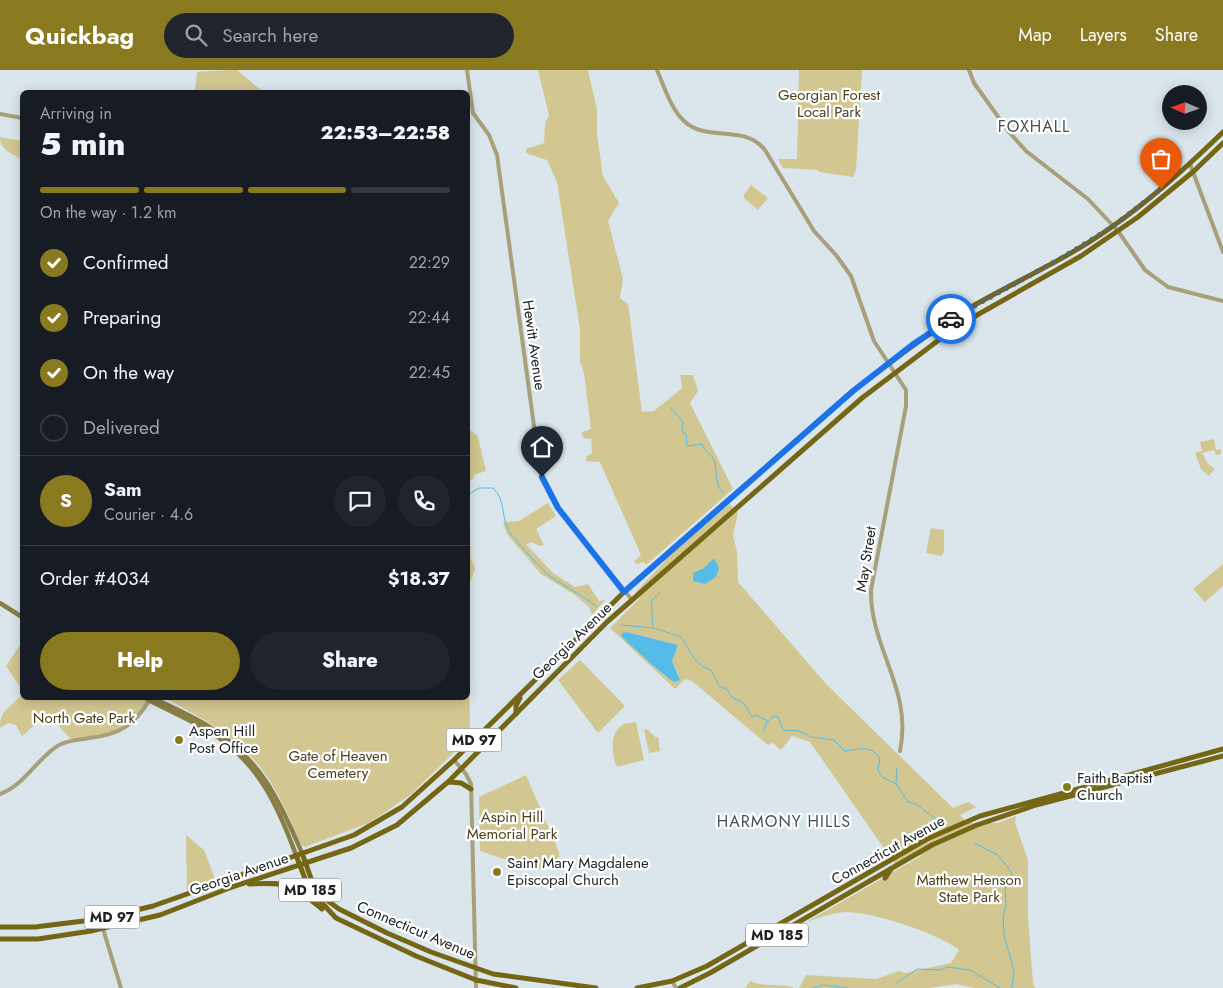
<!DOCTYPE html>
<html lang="en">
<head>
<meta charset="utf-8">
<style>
	body { margin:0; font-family:Jost,sans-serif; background:#20242c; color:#f1f3f6; height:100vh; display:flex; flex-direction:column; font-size:19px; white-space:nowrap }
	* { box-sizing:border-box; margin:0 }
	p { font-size:16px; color:#9ea1a6 }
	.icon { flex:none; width:28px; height:28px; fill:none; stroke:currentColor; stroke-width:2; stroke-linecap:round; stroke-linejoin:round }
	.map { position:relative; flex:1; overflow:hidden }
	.panel { position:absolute; left:20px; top:20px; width:450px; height:610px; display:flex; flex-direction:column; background:#171b24; border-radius:8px; box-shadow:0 2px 12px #0003 }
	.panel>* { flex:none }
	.needle { width:32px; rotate:272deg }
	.controls { position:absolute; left:1162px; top:15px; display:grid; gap:10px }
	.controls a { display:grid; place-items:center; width:45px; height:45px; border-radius:50%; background:#171b24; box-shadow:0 2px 12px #0003; font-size:25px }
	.pin { position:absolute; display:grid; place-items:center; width:42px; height:42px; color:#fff; margin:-51px -21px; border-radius:50% 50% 50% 0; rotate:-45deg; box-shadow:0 0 5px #0007 }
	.pin .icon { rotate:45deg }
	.courier { position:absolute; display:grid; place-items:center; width:50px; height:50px; margin:-25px; border:4px solid #1a73e8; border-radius:50%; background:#fff; color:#222; box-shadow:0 1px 6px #0007 }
	.head em { font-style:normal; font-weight:800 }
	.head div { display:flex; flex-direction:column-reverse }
	.head { display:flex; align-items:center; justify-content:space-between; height:85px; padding:0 20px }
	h1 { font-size:32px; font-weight:800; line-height:38px }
	.bar { display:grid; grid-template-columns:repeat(4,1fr); gap:8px 5px; align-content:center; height:60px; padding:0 20px }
	.bar i { height:6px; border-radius:4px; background:#363941 }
	.bar .selected { background:#8a7a1f }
	.bar p { grid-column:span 4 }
	.line { display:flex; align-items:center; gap:12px; padding:0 20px; border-top:1px solid #363941 }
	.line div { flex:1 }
	.round { display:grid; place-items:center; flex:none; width:52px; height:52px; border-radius:26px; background:#20242c }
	ol { padding:0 20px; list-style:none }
	li { display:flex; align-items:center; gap:15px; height:55px }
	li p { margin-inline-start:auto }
	li .icon { padding:5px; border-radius:50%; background:#8a7a1f; color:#fff; stroke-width:4 }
	li:last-child { color:#9ea1a6 }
	li i { width:28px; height:28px; border:2px solid #363941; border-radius:50% }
	.button { display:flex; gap:10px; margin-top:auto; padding:10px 20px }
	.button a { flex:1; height:58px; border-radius:30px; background:#8a7a1f; color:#fff; font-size:20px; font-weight:800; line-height:58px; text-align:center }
	.button a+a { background:#20242c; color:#f1f3f6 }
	header { display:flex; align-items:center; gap:30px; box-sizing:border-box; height:70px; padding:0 25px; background:#8a7a1f; color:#fff }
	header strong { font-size:24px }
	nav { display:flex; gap:28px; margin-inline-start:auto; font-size:18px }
	.search { width:350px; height:45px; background:#20242c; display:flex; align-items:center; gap:12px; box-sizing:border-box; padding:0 18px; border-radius:28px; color:#9ea1a6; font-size:19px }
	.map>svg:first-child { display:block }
	.green { fill:#d2c791; fill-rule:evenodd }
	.water { fill:#55bce9 }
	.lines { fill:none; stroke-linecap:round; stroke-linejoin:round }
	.stream { stroke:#55bce9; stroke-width:1 }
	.tertiary { stroke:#a7a07b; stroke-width:4 }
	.secondary { stroke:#897e46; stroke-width:4.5 }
	.primary { stroke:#756615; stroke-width:5 }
	.done { stroke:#5e6669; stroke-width:5; stroke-dasharray:0 9 }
	.route { stroke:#1a73e8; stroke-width:6 }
	.poi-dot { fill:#8a7a1f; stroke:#fff; stroke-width:2 }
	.labels { text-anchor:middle; stroke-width:4.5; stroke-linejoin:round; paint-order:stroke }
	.shield { fill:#fff; stroke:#606465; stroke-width:1 }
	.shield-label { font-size:14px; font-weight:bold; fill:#1c2123 }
	.park-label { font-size:15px; fill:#4a421b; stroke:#fff }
	.street-label { font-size:15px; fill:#1c2123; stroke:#fff }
	.poi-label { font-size:15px; fill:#1c2123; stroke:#fff; text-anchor:start }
	.neighbourhood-label { font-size:16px; letter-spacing:1px; fill:#454f54; stroke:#fff }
</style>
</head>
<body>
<header>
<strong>Quickbag</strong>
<div class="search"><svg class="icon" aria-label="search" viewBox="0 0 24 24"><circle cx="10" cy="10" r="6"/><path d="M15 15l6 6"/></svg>Search here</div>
<nav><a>Map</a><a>Layers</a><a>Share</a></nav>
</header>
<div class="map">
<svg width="1223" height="918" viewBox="0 0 1223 918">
	<rect width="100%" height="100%" fill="#dae6ec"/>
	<g class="green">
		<path d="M228 0H237L263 22H195L197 2Z"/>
		<path d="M538 0H588L597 40V65L603 106 619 133 608 151 623 209 620 228 628 234 642 342 654 341 682 318 680 305H693L698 321 690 333 733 419 646 495 644 492 637 494 634 491 641 485 600 392 586 391V387L592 383 591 369 583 368 582 362 591 359 584 303 580 292V259L557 112 547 90 526 83V79L544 73 545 54 549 45Z"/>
		<path d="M799 0H862L856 100 853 107 819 102 818 100 783 98 778 89H797Z"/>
		<path d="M0 67 22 71V89C12 84 0 80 0 67Z"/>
		<path d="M751 115 768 128 758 140 744 128V125Z"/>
		<path d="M468 358 478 367 486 401 474 405 473 409 468 412 471 488 475 499 469 515 468 511Z"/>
		<path d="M1214 369 1216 380 1221 379V384L1216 385 1214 380 1202 383 1208 394 1215 399 1209 406 1201 399 1195 383 1202 381 1200 372Z"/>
		<path d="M548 433 556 446 536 459 544 475 540 476 531 472 526 474 553 503 575 517 588 514 599 531 605 530 592 545 589 537 575 525 541 504 507 464 503 452 519 451Z"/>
		<path d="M730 434 738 442 733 465 737 482 738 512 827 615 953 738 968 732 976 737 960 745 967 753H998L1016 746 1015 753 1028 790V846L1033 914 1036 918H973L957 914 929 918H799L806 905 876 909 899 901 905 903 951 893 959 880C938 863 873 842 846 842 832 843 819 847 805 853L921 786 918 781 895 794 810 672 792 666 781 680 773 673 768 675 692 611 685 609 675 619 610 558 640 528 635 523 677 478ZM627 562 678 575 672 591 679 606 666 608 647 588 621 566Z"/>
		<path d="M931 458 944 460V482L941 486 926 483Z"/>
		<path d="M1223 494V516L1205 532 1193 519Z"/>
		<path d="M468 534 470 667 410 725 371 752 305 777 301 775C267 691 245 670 165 628H468Z"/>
		<path d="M22 572V620L6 596Z"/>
		<path d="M580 590 625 636 598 663 558 610Z"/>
		<path d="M22 624V628H145L150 630 145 639 119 662 72 670 47 644 22 666 16 655 8 653 0 658C0 637 13 637 22 624Z"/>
		<path d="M636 652 644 690 617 697C612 686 609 665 621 656 624 653 631 653 636 652Z"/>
		<path d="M647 659 655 667H658L660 681 649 683 644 660Z"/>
		<path d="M526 705 559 782V787L547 799H536L480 781 479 727Z"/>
		<path d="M186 765 204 780 217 814 187 824Z"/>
		<path d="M750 911C763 918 781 912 795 918H745Z"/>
	</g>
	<g class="water">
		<path d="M714 488 719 498 716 507 705 514 693 511V503L704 498Z"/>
		<path d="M627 562 678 575 672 591 680 610 675 612C668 611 630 574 621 566L622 563Z"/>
	</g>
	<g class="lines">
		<g class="stream">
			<path d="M671 338 683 352 682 362 686 364 687 376 702 374C703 381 713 384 715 393 717 404 715 415 723 423"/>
			<path d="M468 425 479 418H493C507 431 500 450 511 464 520 475 543 502 554 509 569 519 584 526 597 537"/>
			<path d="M621 555 654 558 681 567C691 581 693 594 711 600L719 616 728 620C731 630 736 628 743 633 747 636 749 644 752 647L756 645 768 651 774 646 778 647 783 660 799 661 811 667 834 670 845 681C860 679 870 675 880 688L878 700 882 707 896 714 908 732 916 734 937 750"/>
			<path d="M653 556 651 532 660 522"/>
			<path d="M764 661 767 651"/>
			<path d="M896 713 897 698"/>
			<path d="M974 773 998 785 1012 803 1005 815 1006 835 1003 847 1004 865 1014 901 1012 918"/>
			<path d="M897 913 917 899 940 900 948 897 970 900 1000 918"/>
			<path d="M813 918 824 915 848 918"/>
		</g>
		<g class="tertiary">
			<path d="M467 0 473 43 489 65 497 85 540 400 549 423 558 438 632 530"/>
			<path d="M657 0C664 16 671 39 684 51 707 73 744 53 765 80L814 161 836 185 851 206 874 271 906 320V336L871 520C870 579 913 619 900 681"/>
			<path d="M969 0 974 13 1009 62 1026 81 1088 129 1118 161 1145 200 1168 217 1223 231"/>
			<path d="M0 44 22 48"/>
			<path d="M1190 94 1223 182"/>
			<path d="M454 690 466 704 471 714 476 918"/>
			<path d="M0 724C25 715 37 688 59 675 68 670 79 670 89 668 119 665 135 655 150 629"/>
			<path d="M100 849 121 918"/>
			<path d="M672 911 676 918"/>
		</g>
		<g class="secondary">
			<path d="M0 533 22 547"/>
			<path d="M145 628C165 639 187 648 207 660 257 690 277 733 296 785"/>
			<path d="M153 628C171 637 190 645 208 656 260 688 279 729 302 783"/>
		</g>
		<g class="primary">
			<path d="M516 644V636L520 628"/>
			<path d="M449 712 461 713 471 719"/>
			<path d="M302 783 312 811 328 831 339 839 387 863 431 882 493 904 596 918"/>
			<path d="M296 785 309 819 336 848 416 886 476 910 516 918"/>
			<path d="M885 808 891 799"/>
			<path d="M249 814C290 812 291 814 322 839"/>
			<path d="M0 857H35L100 849 153 836 354 765 402 737 454 690 624 522 853 321C892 291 929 262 971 237 1018 210 1069 188 1113 156 1153 128 1188 96 1223 62"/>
			<path d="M0 869H38L91 861 160 845 232 817 351 778 397 755 448 712 607 552 862 328 956 257 1081 186 1138 147 1194 101 1223 73"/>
			<path d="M637 918 672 911 707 896 927 769 980 746 1223 679"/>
			<path d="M680 918 710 903 932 775 977 755 1036 735 1223 686"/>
		</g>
	</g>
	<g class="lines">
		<path class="done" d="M951 249 1063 187 1112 157 1161 119"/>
		<path class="route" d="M542 407 558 438 624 522 853 321 912 275 951 249"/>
	</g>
	<g class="poi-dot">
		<circle cx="179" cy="670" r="5"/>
		<circle cx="1067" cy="717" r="5"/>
		<circle cx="497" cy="802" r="5"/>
	</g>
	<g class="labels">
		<g class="shield">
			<rect x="446.5" y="658.5" width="55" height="23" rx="4"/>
			<rect x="279" y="808.5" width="62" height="23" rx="4"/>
			<rect x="84.5" y="835.5" width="55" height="23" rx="4"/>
			<rect x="746" y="853.5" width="62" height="23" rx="4"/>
		</g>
		<g class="shield-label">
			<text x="474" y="675">MD 97</text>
			<text x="310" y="825">MD 185</text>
			<text x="112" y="852">MD 97</text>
			<text x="777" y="870">MD 185</text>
		</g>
		<g class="park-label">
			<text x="829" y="30">Georgian Forest<tspan x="829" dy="17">Local Park</tspan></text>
			<text x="84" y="653">North Gate Park</text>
			<text x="338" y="691">Gate of Heaven<tspan x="338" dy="17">Cemetery</tspan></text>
			<text x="512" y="752">Aspin Hill<tspan x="512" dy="17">Memorial Park</tspan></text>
			<text x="969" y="815">Matthew Henson<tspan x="969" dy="17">State Park</tspan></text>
		</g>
		<g class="street-label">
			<text transform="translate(534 275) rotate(82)" y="5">Hewitt Avenue</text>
			<text transform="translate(866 489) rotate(-81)" y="5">May Street</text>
			<text transform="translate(572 571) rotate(-44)" y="5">Georgia Avenue</text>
			<text transform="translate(888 780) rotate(-29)" y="5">Connecticut Avenue</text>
			<text transform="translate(239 804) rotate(-19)" y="5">Georgia Avenue</text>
			<text transform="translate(416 860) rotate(23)" y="5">Connecticut Avenue</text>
		</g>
		<g class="poi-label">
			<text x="189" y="666">Aspen Hill<tspan x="189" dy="17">Post Office</tspan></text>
			<text x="1077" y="713">Faith Baptist<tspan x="1077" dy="17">Church</tspan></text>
			<text x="507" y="798">Saint Mary Magdalene<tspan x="507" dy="17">Episcopal Church</tspan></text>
		</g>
		<g class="neighbourhood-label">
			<text x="1034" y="62">FOXHALL</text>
			<text x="784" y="757">HARMONY HILLS</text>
		</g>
	</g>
</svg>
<div class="controls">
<a><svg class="needle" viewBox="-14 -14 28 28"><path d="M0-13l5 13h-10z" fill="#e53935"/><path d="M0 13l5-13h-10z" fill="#9ea1a6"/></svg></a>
</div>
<div class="pin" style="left:1161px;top:119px;background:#ea580c"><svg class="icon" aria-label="bag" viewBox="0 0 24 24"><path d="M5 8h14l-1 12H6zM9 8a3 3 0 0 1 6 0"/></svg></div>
<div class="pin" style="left:542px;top:407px;background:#1f2937"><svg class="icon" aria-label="home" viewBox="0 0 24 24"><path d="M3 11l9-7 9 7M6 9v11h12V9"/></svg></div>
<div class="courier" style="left:951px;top:249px"><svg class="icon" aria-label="car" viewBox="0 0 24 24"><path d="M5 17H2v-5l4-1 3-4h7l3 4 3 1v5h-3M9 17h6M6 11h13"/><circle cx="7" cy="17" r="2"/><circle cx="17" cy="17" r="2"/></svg></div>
<section class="panel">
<div class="head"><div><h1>5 min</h1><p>Arriving in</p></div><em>22:53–22:58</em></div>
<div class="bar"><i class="selected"></i><i class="selected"></i><i class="selected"></i><i></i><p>On the way · 1.2 km</p></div>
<ol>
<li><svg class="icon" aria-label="check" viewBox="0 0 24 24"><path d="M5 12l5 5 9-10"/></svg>Confirmed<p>22:29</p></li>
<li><svg class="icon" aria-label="check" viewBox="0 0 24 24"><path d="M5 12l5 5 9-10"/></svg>Preparing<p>22:44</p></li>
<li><svg class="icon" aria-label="check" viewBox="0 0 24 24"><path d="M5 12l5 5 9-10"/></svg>On the way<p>22:45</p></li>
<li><i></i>Delivered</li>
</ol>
<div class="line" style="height:90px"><b class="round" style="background:#8a7a1f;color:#fff">S</b><div><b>Sam</b><p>Courier · 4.6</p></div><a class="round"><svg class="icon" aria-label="chat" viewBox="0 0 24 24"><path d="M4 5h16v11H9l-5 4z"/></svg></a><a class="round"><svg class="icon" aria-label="phone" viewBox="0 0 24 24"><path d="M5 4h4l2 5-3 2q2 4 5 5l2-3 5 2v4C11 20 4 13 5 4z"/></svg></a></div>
<div class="line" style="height:65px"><div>Order #4034</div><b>$18.37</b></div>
<div class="button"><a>Help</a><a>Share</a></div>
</section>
</div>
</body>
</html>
